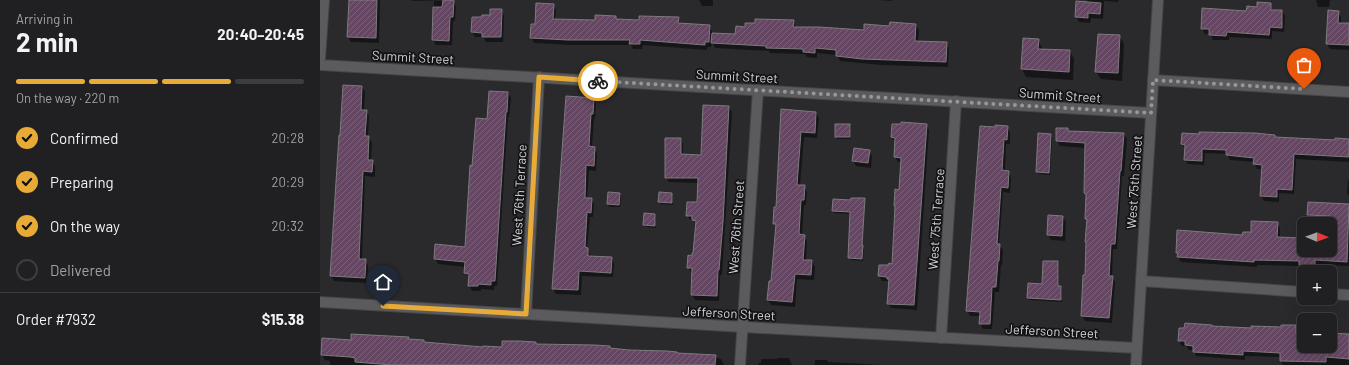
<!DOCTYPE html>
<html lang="en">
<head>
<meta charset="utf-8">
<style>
	body { margin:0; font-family:Barlow,sans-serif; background:#28272a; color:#f1f3f6; height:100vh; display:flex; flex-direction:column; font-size:15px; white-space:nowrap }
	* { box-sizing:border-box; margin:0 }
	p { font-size:13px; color:#a2a2a5 }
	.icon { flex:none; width:22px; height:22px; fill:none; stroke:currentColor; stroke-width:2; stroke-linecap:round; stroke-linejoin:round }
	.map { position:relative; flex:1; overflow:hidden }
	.drawer { display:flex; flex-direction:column; background:#201f21; width:320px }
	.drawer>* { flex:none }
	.needle { width:26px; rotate:91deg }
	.fabs { position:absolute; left:977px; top:217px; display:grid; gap:8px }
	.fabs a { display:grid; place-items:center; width:40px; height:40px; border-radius:6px; background:#201f21; box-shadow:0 4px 16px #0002,0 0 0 1px #3d3d3f; font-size:20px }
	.pin { position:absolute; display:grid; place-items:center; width:34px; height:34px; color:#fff; margin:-41px -17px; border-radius:50% 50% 50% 0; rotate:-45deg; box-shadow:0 0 4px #0007 }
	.pin .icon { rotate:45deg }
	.courier { position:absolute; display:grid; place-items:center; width:40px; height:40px; margin:-20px; border:3px solid #e9ab38; border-radius:50%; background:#fff; color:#222; box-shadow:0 1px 5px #0007 }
	.overview em { font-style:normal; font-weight:700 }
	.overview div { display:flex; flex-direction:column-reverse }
	.overview { display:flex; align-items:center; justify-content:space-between; height:68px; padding:0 16px }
	h1 { font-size:26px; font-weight:700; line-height:30px }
	.bar { display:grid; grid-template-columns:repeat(4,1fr); gap:6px 4px; align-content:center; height:48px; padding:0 16px }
	.bar i { height:5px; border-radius:3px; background:#3d3d3f }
	.bar .selected { background:#e9ab38 }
	.bar p { grid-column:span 4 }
	.line { display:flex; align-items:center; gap:10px; padding:0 16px; border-top:1px solid #3d3d3f }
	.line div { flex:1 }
	ol { padding:0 16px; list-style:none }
	li { display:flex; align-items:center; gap:12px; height:44px }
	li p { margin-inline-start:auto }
	li .icon { padding:4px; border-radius:50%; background:#e9ab38; color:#111; stroke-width:4 }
	li:last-child { color:#a2a2a5 }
	li i { width:22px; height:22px; border:2px solid #3d3d3f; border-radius:50% }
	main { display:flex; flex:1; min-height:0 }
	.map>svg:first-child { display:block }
	.shadow { fill:#0007 }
	.building { fill:url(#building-hatch); stroke:#7e7a7d }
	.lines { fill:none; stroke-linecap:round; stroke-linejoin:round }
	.minor-casing { stroke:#454447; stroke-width:12 }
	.secondary-casing { stroke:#454447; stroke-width:12 }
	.minor { stroke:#5b5a5d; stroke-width:10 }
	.secondary { stroke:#5b5a5d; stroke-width:10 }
	.done { stroke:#979699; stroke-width:4; stroke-dasharray:0 7.2 }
	.route { stroke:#e9ab38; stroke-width:5 }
	.labels { text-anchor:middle; stroke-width:3.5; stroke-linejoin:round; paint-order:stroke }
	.street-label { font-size:13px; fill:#d2d1d4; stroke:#131214 }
</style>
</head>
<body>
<main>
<section class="drawer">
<div class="overview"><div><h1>2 min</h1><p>Arriving in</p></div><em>20:40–20:45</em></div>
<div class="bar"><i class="selected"></i><i class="selected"></i><i class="selected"></i><i></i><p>On the way · 220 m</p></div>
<ol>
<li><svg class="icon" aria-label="check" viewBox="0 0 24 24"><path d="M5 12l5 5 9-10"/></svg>Confirmed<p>20:28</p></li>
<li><svg class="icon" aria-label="check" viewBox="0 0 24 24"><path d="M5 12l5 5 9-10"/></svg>Preparing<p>20:29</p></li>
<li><svg class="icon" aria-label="check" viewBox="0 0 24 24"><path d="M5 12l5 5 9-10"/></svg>On the way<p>20:32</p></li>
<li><i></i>Delivered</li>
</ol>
<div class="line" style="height:52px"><div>Order #7932</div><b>$15.38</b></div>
</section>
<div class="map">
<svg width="1029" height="365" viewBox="0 0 1029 365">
	<defs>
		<pattern id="building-hatch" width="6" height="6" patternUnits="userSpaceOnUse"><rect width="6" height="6" fill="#654763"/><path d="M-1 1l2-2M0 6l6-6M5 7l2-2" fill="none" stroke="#7a6078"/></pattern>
	</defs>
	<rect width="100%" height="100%" fill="#2a292c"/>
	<g class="shadow">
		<path d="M30 0H60L59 43 31 42 28 37Z"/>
		<path d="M91 0 133 1 136 6 135 21H133L132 45H116L113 40 114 1H92Z"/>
		<path d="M379 0H393V6H382Z"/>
		<path d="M559 0H572V1Z"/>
		<path d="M767 0H799L798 2 784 1 783 19 771 18 770 23 759 22 756 17 767 3Z"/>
		<path d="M996 0H1010L1009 7H998Z"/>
		<path d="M950 4 953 11H962L965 16 964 32 952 31V39L909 37V40H893L890 34H885L882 29Z"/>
		<path d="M233 5 236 10 235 20 276 21 295 17 297 20 320 21 358 18 361 25 389 26 392 31V34L416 36 426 28 473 21 476 28 545 31 570 27 596 25 599 30 598 42 626 43 629 48 628 67 561 65 520 61 517 55 497 53V58L487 57 485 54 450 53 449 51 395 48 392 42 391 47H387V50L323 45 322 49H313L311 45H251L214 43 211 37 216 25Z"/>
		<path d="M181 10 184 16 183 42H166L163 37H155L152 32 171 16Z"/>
		<path d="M1018 12 1021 17V24H1029V50L1010 49 1007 44Z"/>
		<path d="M799 36 804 44 802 81 781 79 776 72Z"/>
		<path d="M718 40 723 50 750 51 754 59 753 80 706 77 702 69Z"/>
		<path d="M42 87 45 92 44 111H46L49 116 48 137 52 142 51 161H52L55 166V177L45 176 42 260H45L48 265 47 283 14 281 11 276 21 136Z"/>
		<path d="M188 93 191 98 189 117H188L177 286H174V290L161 289V291H152L149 285 150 278 145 273 146 267 118 264 115 259 146 249 153 167 168 120Z"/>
		<path d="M273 99 276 104 275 119 274 118 272 147 274 148 277 153 276 171 269 170 267 199H271L274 204 273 217H270L267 248 270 254V257L291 258 294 263 293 277 262 276 261 295 236 294 233 289Z"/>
		<path d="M409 107 412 112 405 227 402 275H400L399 301 375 300 372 295 373 272H371L368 267 374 254 376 225 373 220H370L367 215 378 203 379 183 349 182 346 177 361 139 363 144V155L382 156Z"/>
		<path d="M462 110 496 113 499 118 497 138 484 137 480 186H484L487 192 486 205H484L482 235 484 236 487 241 486 261H492L495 267 494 280 477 279 475 307 451 305 448 300 452 282 456 227 454 223 456 208Z"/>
		<path d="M530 125 531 127V139H517L516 136Z"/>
		<path d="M606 125 609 130 597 310 571 308 568 303 570 281H562L559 276 573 265 580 191 582 162H578L575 157V142L572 137Z"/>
		<path d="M660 127H687L690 132V144H686L685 171 688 172 691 177 690 193 683 192 679 245 683 250 682 266 681 265 679 292H675L672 329H663L660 323V316H650L647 310Z"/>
		<path d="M737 129H748L749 132 804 134 807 139 804 176H802L797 249H793L792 277 795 282 792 323 765 321 762 316 764 276H766L768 221 766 219 767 197 765 193 766 148 740 146 737 141Z"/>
		<path d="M730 135 732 137 730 175 719 174 717 172Z"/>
		<path d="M955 136 956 138 1016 142 1029 140V162L976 159 974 194 959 193V202L944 201 941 196 943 169H937L934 162 910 160 907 154 885 153 884 165 868 164 865 160V149L862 144Z"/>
		<path d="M549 151 552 156 551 168 536 166 533 161Z"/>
		<path d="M1028 180H1029V196L1027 193Z"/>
		<path d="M289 193 299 194 301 196 300 207H289L288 204Z"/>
		<path d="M340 193 352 194 353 196V205L341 204 339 202Z"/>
		<path d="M544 199 545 202 542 247 544 249 543 261 531 260 529 258 531 214 514 213 513 211 531 202Z"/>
		<path d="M989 203 1029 205V266L998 265 997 270 983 269 981 266 937 265V267L861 262 858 257 857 253 923 236 957 223 960 228V238H981L982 228H984V250H1010V224H988Z"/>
		<path d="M335 215 336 217V228L326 227 324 225Z"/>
		<path d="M743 217 746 222 745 241 731 240 728 235Z"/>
		<path d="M738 262 739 264V287H741L742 289V302L709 300 708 297 723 285Z"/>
		<path d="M976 326 978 331H984V346H1010V332H1015L1016 334 1029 335V365H963L961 361V357L925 356V360L876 356 874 350H869L866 346H862L859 341 893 328 932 329Z"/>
		<path d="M88 338 89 340 104 341 106 344 183 348V342L290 347 291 349 395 356 397 358 401 359 404 365H10V361L5 360 2 355 3 339 32 341Z"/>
		<path d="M457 358H469L472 365H438L439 363H441V359H457Z"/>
		<path d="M495 360H507L508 362 564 365H493L495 364Z"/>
	</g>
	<g class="building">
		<path d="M29 0H57L56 38 27 37Z"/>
		<path d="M123 0H134L133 17H130L129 41 112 40 113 7H122Z"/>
		<path d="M756 1 781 3 780 14 768 13V18L755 17Z"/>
		<path d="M937 2 951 3V10H962V28L950 27 949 35 907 32 906 36 889 35V29H881L882 8 926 11 927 6 937 7Z"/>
		<path d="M216 3 234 4 233 19 275 20V15L296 16V19L319 20V16L359 17 358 23 390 25 389 42H385V45L320 40V44H309L310 40H248L210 38 211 24H215Z"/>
		<path d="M170 9H182L181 37H162V33L151 32 152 17H161L162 15H170Z"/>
		<path d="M1008 10 1019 11 1018 23H1029V45L1006 44Z"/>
		<path d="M435 19 474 20 473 27H499L544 30V24L569 26 570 22 596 24 595 41 627 42 626 62 542 59 516 56V50L495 48V53L483 52V49L446 48V46L391 43 392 33 415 34 416 26 425 27V23H435Z"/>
		<path d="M778 34 800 35 798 73 775 72Z"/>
		<path d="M703 38 719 39 718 49 750 50 749 72 701 69Z"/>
		<path d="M23 85 42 86 41 110H47L45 136H49L48 160H53L52 172 43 171 39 259H46L45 278 10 276 19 135H20Z"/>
		<path d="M169 91 188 92 187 112H186L175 281H171V285L158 284V286H148L149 274 144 273 145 262 114 259 115 244 145 247 150 165 152 166 156 118 167 119Z"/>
		<path d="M246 96 274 98 273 114H271L269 146 275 147 274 166 266 165 265 198H272L271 213 267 212 265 247 268 248V256L292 257 291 273 259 271 258 290 232 289Z"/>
		<path d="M383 105 409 106 403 222 399 270H398L397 296 371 295 372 268H367L368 255 372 256V253H373L376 221 372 220V216H366L367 202H377L378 178H345V138H361V154L381 155Z"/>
		<path d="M461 109 496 112 495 133 481 132 477 185H485L484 200H481L479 234 485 235 483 260H492L491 275 475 274 472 302 447 300 449 281H451L456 224H453L454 207H456Z"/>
		<path d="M581 122 607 124 594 305 567 304 569 279H567V277L558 276 559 265H568L569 263 572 264 575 206H574L575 189 579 190 581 158 574 157 575 138 571 137 572 124H581Z"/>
		<rect x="515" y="124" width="15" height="13"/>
		<path d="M675 125 688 126 687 140 684 139 682 170 689 171 688 188 681 187 677 244H680L679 261H678L676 287H672L670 324H659L660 312 646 311 660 126 675 127Z"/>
		<path d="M736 128H748V131L804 133 801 171H800L795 244H791L789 276H793L789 318 761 316 763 275H765L766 242H765L767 219H765L766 194 764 193 765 143 736 141Z"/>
		<path d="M879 132 935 133 955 135V137L1015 140V138L1029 139V157L974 154 972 190 957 189V197L940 196 942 165 933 164 934 158 906 155V150L882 149V161L864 160 865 145 861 144 862 133 879 134Z"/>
		<path d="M718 133 731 134 729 173 716 172Z"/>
		<path d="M534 148 550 150 548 163 532 161Z"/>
		<path d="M288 192 300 193 299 205 287 204Z"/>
		<path d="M339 192 352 193V203L338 202Z"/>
		<path d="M531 198H545L542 245H543L542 259 528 258 530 212 512 211 513 199 530 200Z"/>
		<path d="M988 202 1029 204 1027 262 995 260V266L979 265V261L934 260V262L857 257 858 253H856L857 230 922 235 923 232H931V221L958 222 957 237 984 238V250H1010V216L987 215Z"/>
		<path d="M324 213 335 214V226L323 225Z"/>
		<path d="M728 215 743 216 742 236 727 235Z"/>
		<path d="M723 261H738V286H741V300L707 298 708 283 722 284Z"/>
		<path d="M865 323 892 325V326L931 328V326L961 327V325H976V332H984V346H1010V333L1029 334V359L1006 357V362L960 361V353L923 351V355L873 352V346L865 345V341H858L859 328H864Z"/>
		<path d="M31 334 89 337 88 339 104 340V342L163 347V346L182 347V341H200L216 342V344L274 345 290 346V348L309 350 347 351 357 352V353L396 355 395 365H72L35 362V358L30 357 1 355 2 338 31 340Z"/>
	</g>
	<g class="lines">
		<defs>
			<g id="minor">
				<path d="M0 58 4 0"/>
				<path d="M0 65 831 113"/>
				<path d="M833 80 1029 92"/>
				<path d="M821 281 984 292"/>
				<path d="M1010 294 1029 295"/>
				<path d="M0 302 423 327 817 348"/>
				<path d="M206 314 219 77"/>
				<path d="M621 338 636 101"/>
				<path d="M420 365 438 90"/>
			</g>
			<path id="secondary" d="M816 365 838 0"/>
		</defs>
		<use href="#minor" class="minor-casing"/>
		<use href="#secondary" class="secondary-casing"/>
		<use href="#minor" class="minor"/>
		<use href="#secondary" class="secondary"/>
	</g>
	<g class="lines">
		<path class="done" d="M278 81 831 113 833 80 984 89"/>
		<path class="route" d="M63 306 206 314 219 77 278 81"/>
	</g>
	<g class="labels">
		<g class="street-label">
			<text transform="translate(93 57) rotate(3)" y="5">Summit Street</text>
			<text transform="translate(417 76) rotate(3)" y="5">Summit Street</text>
			<text transform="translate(740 95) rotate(4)" y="5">Summit Street</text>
			<text transform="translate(814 182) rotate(-86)" y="5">West 75th Street</text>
			<text transform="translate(199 195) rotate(-87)" y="5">West 76th Terrace</text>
			<text transform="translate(616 219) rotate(-86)" y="5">West 75th Terrace</text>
			<text transform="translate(416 227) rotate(-86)" y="5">West 76th Street</text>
			<text transform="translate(409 313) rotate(3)" y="5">Jefferson Street</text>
			<text transform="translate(732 331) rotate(3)" y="5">Jefferson Street</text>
		</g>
	</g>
</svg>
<div class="fabs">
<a><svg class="needle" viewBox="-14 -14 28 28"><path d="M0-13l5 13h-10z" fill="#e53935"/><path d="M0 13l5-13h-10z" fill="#a2a2a5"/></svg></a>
<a>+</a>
<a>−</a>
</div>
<div class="pin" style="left:984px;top:89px;background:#ea580c"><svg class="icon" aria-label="bag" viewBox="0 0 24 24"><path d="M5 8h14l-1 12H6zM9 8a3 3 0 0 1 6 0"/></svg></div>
<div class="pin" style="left:63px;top:306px;background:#1f2937"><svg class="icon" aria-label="home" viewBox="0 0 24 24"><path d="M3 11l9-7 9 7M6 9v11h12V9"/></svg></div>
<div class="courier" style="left:278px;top:81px"><svg class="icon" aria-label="bike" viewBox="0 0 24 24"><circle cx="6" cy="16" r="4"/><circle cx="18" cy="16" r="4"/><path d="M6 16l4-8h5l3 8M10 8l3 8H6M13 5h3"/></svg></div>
</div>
</main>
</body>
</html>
